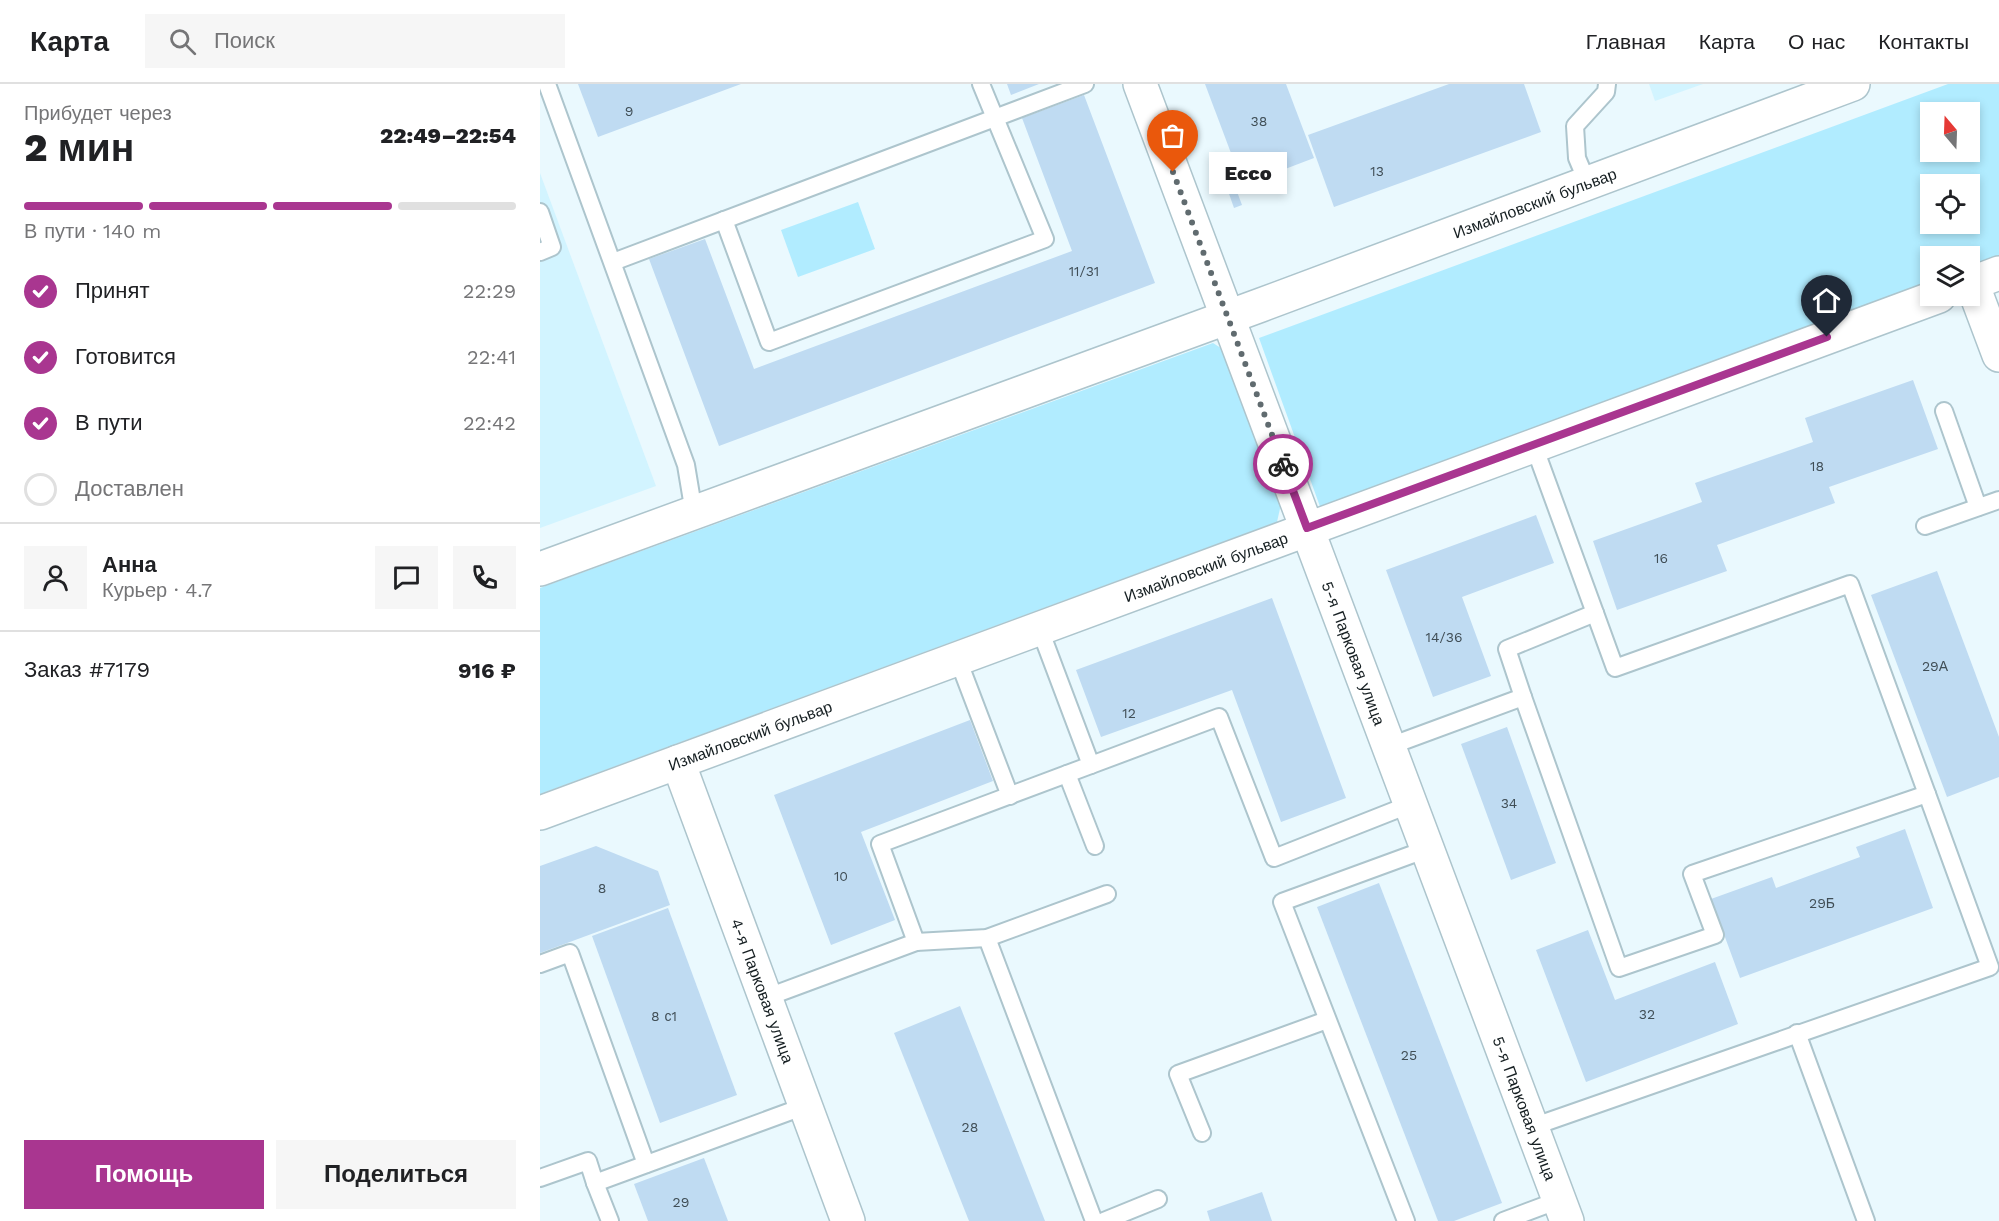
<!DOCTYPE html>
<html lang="ru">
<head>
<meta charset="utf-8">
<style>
	body { margin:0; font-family:"Work Sans",sans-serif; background:#f6f6f6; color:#202124; height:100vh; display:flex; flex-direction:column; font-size:22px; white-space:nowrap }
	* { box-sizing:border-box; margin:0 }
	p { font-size:20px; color:#757577 }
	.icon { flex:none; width:33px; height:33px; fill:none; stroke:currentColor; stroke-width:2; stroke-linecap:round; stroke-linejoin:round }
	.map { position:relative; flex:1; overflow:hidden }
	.drawer { display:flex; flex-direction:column; background:#fff; width:540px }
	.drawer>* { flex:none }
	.needle { width:39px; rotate:341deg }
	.fabs { position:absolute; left:1380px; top:18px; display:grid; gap:12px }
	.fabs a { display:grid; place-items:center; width:60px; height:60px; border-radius:0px; background:#fff; box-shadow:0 3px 9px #0003; font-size:30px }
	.pin { position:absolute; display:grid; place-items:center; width:51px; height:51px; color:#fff; margin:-62px -26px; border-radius:50% 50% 50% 0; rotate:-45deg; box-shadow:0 0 6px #0007 }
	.pin .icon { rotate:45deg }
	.courier { position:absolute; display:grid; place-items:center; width:60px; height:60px; margin:-30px; border:4px solid #a93690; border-radius:50%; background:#fff; color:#222; box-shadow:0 2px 8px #0007 }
	.bubble { position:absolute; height:42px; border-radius:0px; background:#fff; box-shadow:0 3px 9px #0003; font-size:20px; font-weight:800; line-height:42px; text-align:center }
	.summary em { font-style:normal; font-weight:800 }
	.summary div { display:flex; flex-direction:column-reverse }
	.summary { display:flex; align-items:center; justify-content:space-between; height:102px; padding:0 24px }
	h1 { font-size:39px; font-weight:800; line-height:45px }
	.bar { display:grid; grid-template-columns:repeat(4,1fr); gap:9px 6px; align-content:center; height:72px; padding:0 24px }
	.bar i { height:8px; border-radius:4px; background:#e0e0e0 }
	.bar .on { background:#a93690 }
	.bar p { grid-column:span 4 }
	.line { display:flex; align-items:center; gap:15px; padding:0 24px; border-top:2px solid #e0e0e0 }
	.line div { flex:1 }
	.round { display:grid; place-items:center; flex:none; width:63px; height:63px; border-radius:0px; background:#f6f6f6 }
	ol { padding:0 24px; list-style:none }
	li { display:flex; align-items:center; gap:18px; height:66px }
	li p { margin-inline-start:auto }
	li .icon { padding:6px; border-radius:50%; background:#a93690; color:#fff; stroke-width:4 }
	li:last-child { color:#757577 }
	li i { width:33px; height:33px; border:3px solid #e0e0e0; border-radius:50% }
	.action { display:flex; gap:12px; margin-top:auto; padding:12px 24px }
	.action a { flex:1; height:69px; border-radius:0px; background:#a93690; color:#fff; font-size:24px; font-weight:800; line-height:69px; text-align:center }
	.action a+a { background:#f6f6f6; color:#202124 }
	header { display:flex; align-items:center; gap:36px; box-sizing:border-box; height:84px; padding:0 30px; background:#fff; border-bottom:2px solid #e0e0e0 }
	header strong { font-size:28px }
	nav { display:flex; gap:33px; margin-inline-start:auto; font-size:21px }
	.search { width:420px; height:54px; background:#f6f6f6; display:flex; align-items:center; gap:15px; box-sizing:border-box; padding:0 21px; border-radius:0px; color:#757577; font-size:22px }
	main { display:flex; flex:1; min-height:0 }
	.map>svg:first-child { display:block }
	.built { fill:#d2f4ff }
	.green { fill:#b1ecff; fill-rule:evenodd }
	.building { fill:#bfdbf2 }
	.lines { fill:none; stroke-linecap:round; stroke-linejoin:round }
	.service-casing { stroke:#adc5cd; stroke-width:20 }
	.minor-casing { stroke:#adc5cd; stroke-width:36 }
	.tertiary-casing { stroke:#adc5cd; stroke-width:36 }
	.service { stroke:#fff; stroke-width:16 }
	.minor { stroke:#fff; stroke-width:33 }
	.tertiary { stroke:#fff; stroke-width:33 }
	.done { stroke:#606b6f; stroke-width:6; stroke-dasharray:0 10.8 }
	.route { stroke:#a93690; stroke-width:8 }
	.labels { text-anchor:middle; stroke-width:5; stroke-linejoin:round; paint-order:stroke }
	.number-label { font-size:14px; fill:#404e56 }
	.street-label { font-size:16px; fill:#161f22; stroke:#eaf9fe }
</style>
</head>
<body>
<header>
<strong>Карта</strong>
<div class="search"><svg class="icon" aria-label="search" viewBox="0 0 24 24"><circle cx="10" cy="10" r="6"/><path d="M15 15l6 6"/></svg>Поиск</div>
<nav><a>Главная</a><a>Карта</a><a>О нас</a><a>Контакты</a></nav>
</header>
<main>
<section class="drawer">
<div class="summary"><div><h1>2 мин</h1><p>Прибудет через</p></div><em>22:49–22:54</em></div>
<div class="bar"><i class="on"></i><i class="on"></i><i class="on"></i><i></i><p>В пути · 140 m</p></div>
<ol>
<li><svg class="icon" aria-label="check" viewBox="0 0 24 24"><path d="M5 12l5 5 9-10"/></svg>Принят<p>22:29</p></li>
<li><svg class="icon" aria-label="check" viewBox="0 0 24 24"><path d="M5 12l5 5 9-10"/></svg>Готовится<p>22:41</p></li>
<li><svg class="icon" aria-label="check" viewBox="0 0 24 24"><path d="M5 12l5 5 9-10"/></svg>В пути<p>22:42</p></li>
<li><i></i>Доставлен</li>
</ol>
<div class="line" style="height:108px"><a class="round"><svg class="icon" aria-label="person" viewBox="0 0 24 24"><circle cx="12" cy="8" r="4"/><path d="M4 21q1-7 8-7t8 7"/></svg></a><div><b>Анна</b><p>Курьер · 4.7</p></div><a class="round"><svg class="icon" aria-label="chat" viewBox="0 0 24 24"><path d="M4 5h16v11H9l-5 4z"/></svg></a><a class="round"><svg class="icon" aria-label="phone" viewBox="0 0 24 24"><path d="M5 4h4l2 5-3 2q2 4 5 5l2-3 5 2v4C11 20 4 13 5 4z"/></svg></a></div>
<div class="line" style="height:78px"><div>Заказ #7179</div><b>916 ₽</b></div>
<div class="action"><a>Помощь</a><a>Поделиться</a></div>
</section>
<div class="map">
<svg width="1459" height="1137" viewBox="0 0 1459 1137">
	<rect width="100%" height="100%" fill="#eaf9fe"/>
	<g class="built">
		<path d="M1109 0H1163L1115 17Z"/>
		<path d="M0 89 116 402 0 444Z"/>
	</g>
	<g class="green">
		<path d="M1408 0H1459V173L1430 184V172H1390V199L782 428 719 254ZM1390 28H1430V68H1390ZM1390 100H1430V140H1390Z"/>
		<path d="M318 118 335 165 258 193 241 146Z"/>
		<path d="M673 259 687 268 741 420 737 438 0 710V504Z"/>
	</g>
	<g class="building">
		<path d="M38 0H201L58 53Z"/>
		<path d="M467 0H499L471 11Z"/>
		<path d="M665 0H746L774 74 703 101Z"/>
		<path d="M909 0H984L1001 48 794 123 768 51Z"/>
		<path d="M544 11 615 199 179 362 109 175 165 155 214 285 532 167 482 34Z"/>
		<path d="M696 105 702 121 694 124 688 107Z"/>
		<path d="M1373 296 1398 365 1289 403 1295 419 1177 461 1187 487 1077 526 1053 457 1162 418 1155 399 1273 358 1265 334Z"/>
		<path d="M996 431 1014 479 922 513 951 592 893 613 846 486Z"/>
		<path d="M1397 487 1459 653V693L1407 713 1331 511Z"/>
		<path d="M732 514 806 714 741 738 692 606 561 653 536 586Z"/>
		<path d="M430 636 453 697 321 748 355 836 291 861 234 711Z"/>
		<path d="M967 643 1016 779 971 796 921 660Z"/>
		<path d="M1365 745 1393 824 1200 894 1171 815 1232 793 1236 804 1320 773 1316 763Z"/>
		<path d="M56 762 118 787 130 821 0 869V782Z"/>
		<path d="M839 799 962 1119 914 1137H898L777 823Z"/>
		<path d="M128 824 197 1011 120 1039 52 852Z"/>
		<path d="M1048 846 1075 916 1175 878 1198 940 1046 998 996 866Z"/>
		<path d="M420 922 505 1137H429L354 949Z"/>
		<path d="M164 1074 188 1137H108L94 1100Z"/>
		<path d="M722 1108 732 1137H670L667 1127Z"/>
	</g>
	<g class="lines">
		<defs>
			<g id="service">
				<path d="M7 0 146 381 154 429"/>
				<path d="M1048 100 1037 74 1035 42 1066 8 1067 0"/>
				<path d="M0 128 12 163 0 168"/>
				<path d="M184 136 229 258 505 155 441 0"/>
				<path d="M73 178 545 0"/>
				<path d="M1404 327 1438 423"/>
				<path d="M1385 442 1459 416"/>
				<path d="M417 573 470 712"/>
				<path d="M983 613 1079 884 1175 851 1152 790 1387 710 1310 500 1075 584 1055 529"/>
				<path d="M850 662 983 613 967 565 1055 529 994 362"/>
				<path d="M551 681 679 633 734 774 871 720"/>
				<path d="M527 690 555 762"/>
				<path d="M447 854 554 1137"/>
				<path d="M376 858 447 854 567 810"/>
				<path d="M0 880 30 869 106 1080"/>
				<path d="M225 914 376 858 340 760 551 681 499 543"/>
				<path d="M1257 949 1326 1137"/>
				<path d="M992 1043 1450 883 1387 710"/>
				<path d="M662 1049 638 990 787 936"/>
				<path d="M0 1094 48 1077 55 1099 265 1022"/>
				<path d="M55 1099 70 1137"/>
				<path d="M564 1137 618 1115"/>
				<path d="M866 1137 742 818 887 765"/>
				<path d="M963 1137 1019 1116"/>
			</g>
			<g id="minor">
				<path id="s1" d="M600 0 1027 1137"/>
				<path d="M1432 199 1459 271"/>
				<path id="s2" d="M138 678 308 1137"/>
			</g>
			<g id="tertiary">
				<path d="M1430 200 1459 189"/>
				<path id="s3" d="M0 485 721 221 1313 0"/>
				<path id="s4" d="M0 729 1399 212"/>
			</g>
		</defs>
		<use href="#service" class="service-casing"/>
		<use href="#minor" class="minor-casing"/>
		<use href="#tertiary" class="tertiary-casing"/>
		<use href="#service" class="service"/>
		<use href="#minor" class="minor"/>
		<use href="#tertiary" class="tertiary"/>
	</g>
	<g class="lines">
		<path class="done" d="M633 88 743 380"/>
		<path class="route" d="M743 380 767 444 1287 253"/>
	</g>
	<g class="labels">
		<g class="number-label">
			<text x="89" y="32">9</text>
			<text x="719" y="42">38</text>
			<text x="837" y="92">13</text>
			<text x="544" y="192">11/31</text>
			<text x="1277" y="387">18</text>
			<text x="1121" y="479">16</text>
			<text x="904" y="558">14/36</text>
			<text x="1395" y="587">29А</text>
			<text x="589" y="634">12</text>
			<text x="969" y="724">34</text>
			<text x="301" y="797">10</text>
			<text x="62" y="809">8</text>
			<text x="1282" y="824">29Б</text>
			<text x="1107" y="935">32</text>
			<text x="124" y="937">8 с1</text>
			<text x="869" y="976">25</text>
			<text x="430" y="1048">28</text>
			<text x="141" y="1123">29</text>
		</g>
		<g class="street-label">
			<text dy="6" stroke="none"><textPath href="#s3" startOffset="1060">Измайловский бульвар</textPath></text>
			<text dy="6" stroke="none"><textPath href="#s4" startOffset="710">Измайловский бульвар</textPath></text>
			<text dy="6" stroke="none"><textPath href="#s1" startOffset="608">5-я Парковая улица</textPath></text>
			<text dy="6" stroke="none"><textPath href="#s4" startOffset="224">Измайловский бульвар</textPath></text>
			<text dy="6" stroke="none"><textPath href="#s2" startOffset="244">4-я Парковая улица</textPath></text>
			<text dy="6" stroke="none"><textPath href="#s1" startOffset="1094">5-я Парковая улица</textPath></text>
		</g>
	</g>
</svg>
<div class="fabs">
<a><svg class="needle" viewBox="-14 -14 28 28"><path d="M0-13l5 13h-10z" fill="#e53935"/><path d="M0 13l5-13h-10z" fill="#757577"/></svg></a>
<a><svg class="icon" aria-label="locate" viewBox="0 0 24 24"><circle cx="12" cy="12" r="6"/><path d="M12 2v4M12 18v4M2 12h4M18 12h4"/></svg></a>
<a><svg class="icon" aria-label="layers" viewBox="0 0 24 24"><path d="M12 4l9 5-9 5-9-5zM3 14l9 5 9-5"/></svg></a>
</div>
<div class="pin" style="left:633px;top:88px;background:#ea580c"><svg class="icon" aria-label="bag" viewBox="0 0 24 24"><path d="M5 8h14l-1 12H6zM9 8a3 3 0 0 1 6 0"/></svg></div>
<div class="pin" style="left:1287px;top:253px;background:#1f2937"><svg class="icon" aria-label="home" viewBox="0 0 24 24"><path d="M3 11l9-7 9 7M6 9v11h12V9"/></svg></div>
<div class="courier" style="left:743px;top:380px"><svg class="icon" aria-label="bike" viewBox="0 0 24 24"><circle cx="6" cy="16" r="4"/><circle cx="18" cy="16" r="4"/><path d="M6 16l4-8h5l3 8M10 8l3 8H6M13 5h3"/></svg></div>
<div class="bubble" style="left:669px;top:68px;width:78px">Ecco</div>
</div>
</main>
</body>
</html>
